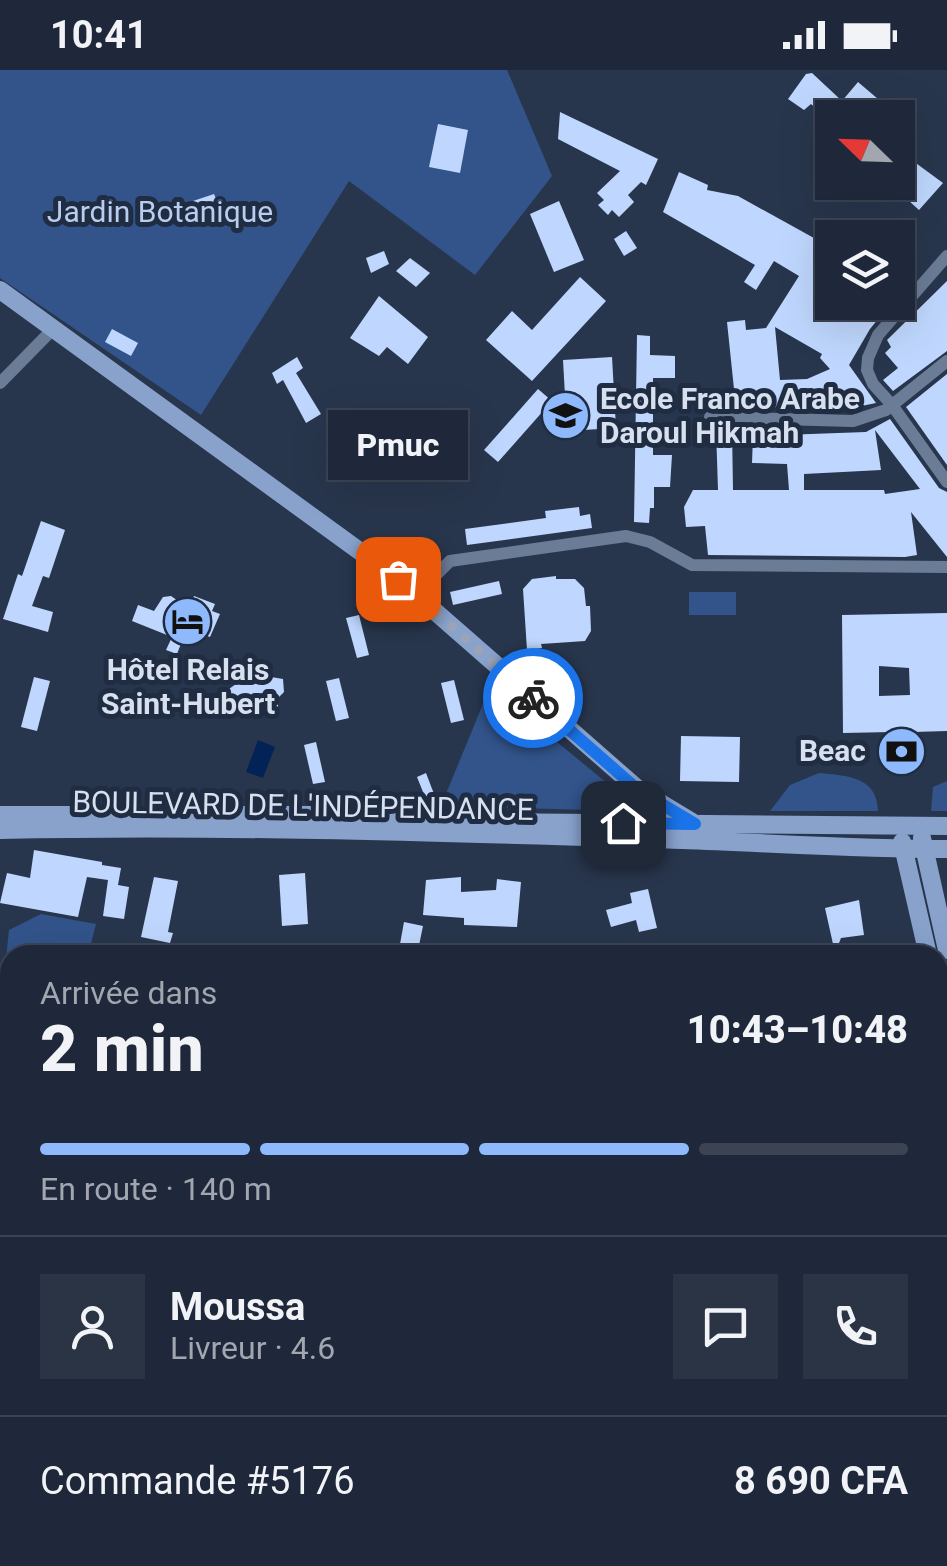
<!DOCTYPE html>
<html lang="fr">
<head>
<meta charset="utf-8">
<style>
	body { margin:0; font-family:Roboto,sans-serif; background:#2b3445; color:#f1f3f6; height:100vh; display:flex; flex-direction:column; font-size:38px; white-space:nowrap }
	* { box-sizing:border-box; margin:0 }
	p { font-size:32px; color:#a1a6af }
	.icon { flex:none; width:55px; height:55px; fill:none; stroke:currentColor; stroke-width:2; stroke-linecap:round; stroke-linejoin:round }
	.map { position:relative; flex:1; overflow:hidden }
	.side { position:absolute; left:0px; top:875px; width:948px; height:622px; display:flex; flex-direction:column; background:#1e283a; border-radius:30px 30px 0 0; box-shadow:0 10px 40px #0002,0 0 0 2px #3c4454 }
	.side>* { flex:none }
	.needle { width:65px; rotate:293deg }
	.controls { position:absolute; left:815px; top:30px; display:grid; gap:20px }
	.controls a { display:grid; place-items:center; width:100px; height:100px; border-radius:0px; background:#1e283a; box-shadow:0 10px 40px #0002,0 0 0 2px #3c4454; font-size:50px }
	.pin { position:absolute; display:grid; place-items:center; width:85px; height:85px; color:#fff; margin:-42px; border-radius:20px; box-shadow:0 5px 15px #0006 }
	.courier { position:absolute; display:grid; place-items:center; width:100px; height:100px; margin:-50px; border:8px solid #1a73e8; border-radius:50%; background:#fff; color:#222; box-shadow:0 2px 12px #0007 }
	.bubble { position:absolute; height:70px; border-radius:0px; background:#1e283a; box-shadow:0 10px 40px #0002,0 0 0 2px #3c4454; font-size:32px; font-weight:800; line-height:70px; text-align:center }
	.overview em { font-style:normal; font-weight:800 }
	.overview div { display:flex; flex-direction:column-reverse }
	.overview { display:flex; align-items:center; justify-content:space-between; height:170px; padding:0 40px }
	h1 { font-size:65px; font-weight:800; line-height:75px }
	.bar { display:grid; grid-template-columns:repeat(4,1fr); gap:15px 10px; align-content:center; height:120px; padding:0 40px }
	.bar i { height:12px; border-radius:8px; background:#3c4454 }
	.bar .active { background:#8eb9fd }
	.bar p { grid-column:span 4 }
	.line { display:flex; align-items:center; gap:25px; padding:0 40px; border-top:2px solid #3c4454 }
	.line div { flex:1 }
	.round { display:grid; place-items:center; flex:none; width:105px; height:105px; border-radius:0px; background:#2b3445 }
	.status { display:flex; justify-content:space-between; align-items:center; height:70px; padding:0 50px; background:#1e283a; direction:ltr }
	.status svg { height:28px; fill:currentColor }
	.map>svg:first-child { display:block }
	.green { fill:#32548b }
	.water { fill:#032255 }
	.building { fill:#bfd7fe; fill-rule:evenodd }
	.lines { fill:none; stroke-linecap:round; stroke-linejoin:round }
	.street { stroke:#6b7c96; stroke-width:12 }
	.secondary { stroke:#88a2cc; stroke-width:18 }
	.done { stroke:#9aa4b6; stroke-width:10; stroke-dasharray:0 18 }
	.route { stroke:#1a73e8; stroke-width:12 }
	.labels { text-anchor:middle; stroke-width:10; stroke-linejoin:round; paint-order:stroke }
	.park-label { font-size:30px; fill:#b9cdef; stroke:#1f2c42 }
	.poi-label { font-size:30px; font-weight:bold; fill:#d7e0ee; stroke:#1f2c42; text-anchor:start }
	.street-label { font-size:30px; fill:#d7e0ee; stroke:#1f2c42 }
</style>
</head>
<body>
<div class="status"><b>10:41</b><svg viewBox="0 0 49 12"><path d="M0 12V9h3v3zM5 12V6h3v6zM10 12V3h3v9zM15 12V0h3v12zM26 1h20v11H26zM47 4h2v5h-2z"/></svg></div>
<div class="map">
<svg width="947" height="1496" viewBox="0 0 947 1496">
	<rect width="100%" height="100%" fill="#28364d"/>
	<g class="green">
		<path d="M0 0H507L552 106 475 205 349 111 201 345 0 208Z"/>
		<rect x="689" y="522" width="47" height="23"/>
		<path d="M490 617 630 732 631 738 627 741 441 736Z"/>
		<path d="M819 703C847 706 877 706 878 741H770L790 715Z"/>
		<path d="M947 711V741H931L933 717Z"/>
		<path d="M41 844 96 854 88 885H10V946L0 947 9 860Z"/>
		<path d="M9 1014 10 1115 0 1125V1015Z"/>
		<path d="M10 1254V1488H33V1496H0V1257Z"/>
		<path d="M199 1488H436L433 1496H196Z"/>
	</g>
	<path class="water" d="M258 670 275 677 263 708 246 702Z"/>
	<g class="building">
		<path d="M812 3 842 31 858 12 878 29 870 39 880 48H827L811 34 804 40 788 29 806 4Z"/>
		<path d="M560 42 658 89 646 115 641 112 628 125 634 132 619 147 612 140 608 145 598 135 604 130 597 123 620 101 558 69Z"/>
		<path d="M438 54 468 60 460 103 429 97Z"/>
		<path d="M832 57V76L827 82 818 73Z"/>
		<path d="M898 68 914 83 909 88 943 113 919 140 888 112H898Z"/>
		<path d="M679 102 708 115 707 120 738 126 832 178V232H892L870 259 849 295 876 333 837 341 791 339V336L767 338V335L736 338 727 252 745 250 746 260 766 258 799 206 774 191 756 220 744 212 755 195 663 142ZM775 257 822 284 820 288 830 299 807 309 780 310Z"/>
		<path d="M214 124 221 141 199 149 193 131Z"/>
		<path d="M559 131 584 190 554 202 530 144Z"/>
		<path d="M626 161 637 178 624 186 614 169Z"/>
		<path d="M384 181 389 194 371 203 366 188Z"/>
		<path d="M410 188 430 203 416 217 396 201Z"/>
		<path d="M580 207 606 231 532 311 486 270 512 241 532 260Z"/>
		<path d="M947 211V281L893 321 883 310 898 298 885 283 891 277 887 270Z"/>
		<path d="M379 226 428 267 408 294 387 277 379 286 350 268Z"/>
		<path d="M112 259 138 273 131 286 105 272Z"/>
		<path d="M637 265 650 266V285L675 286V308H653V385H672L670 417H654V438H650L649 453 634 452Z"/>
		<path d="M297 287 303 298 296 303 321 344 306 353 283 310 277 314 272 303Z"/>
		<path d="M612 287 616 358 567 361 563 290Z"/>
		<path d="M947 304V395L906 337Z"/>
		<path d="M538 319 552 331 498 392 484 380Z"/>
		<path d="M890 349 939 418 947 422V487L911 442 917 485 905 487 708 485 705 456 686 457 684 437 693 420H718L716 359H732L733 420H789L787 394 752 393 753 366 866 362ZM875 360 920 419 885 424 884 420H804V404L881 400Z"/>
		<path d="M579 437 580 446 590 444 592 458 467 475 465 459 546 448 545 441Z"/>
		<path d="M41 451 65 460 49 508 43 506 32 536 53 542 48 562 3 549 18 504 22 506Z"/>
		<path d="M556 506V509H575L584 518 586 536H590L591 561 585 571 541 574 542 578 527 580 523 519 532 509Z"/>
		<path d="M499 511 502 524 453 535 450 522Z"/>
		<path d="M171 526 181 533 185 530 191 533 194 526 215 534 212 541 220 544 210 567 187 558 177 584 166 580 172 567 132 551 138 535 154 541 163 527Z"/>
		<path d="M947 543V661L913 662 912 688 890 687 891 662 843 663 842 545ZM879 596 909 598 910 625 879 626Z"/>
		<path d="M359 545 369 585 357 588 346 548Z"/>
		<path d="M260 594 269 598 271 607 283 609 284 622 278 628V639L269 645 263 641 255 648 243 644 240 635 233 632 229 619 236 614 234 604 243 596 252 600Z"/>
		<path d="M34 607 50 611 37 661 21 657Z"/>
		<path d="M339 608 349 648 336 651 326 611Z"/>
		<path d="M454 610 464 650 451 653 441 613Z"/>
		<path d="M681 666 740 667 739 712 680 711Z"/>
		<path d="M316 672 325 712 313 714 304 675Z"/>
		<path d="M426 703 434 724 425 727 417 707Z"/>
		<path d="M34 780 102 792V795L121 798 118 815 129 817 124 849 103 846 108 810 87 807 78 847 0 833 7 803 30 808Z"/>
		<path d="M305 803 308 854 282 856 279 805Z"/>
		<path d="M154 807 178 811 168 862 173 863 170 873 141 867Z"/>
		<path d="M461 807V822L496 820 497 809 521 812 517 857 464 855V848L423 845 426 810Z"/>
		<path d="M648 819 657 858 639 862 636 850 611 857 606 840 632 833 630 823Z"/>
		<path d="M859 830 864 865 841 868 835 883 825 838Z"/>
		<path d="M404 852 423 856 417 885H398Z"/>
		<path d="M10 1136V1162L0 1167V1144Z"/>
	</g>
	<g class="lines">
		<g class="street">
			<path d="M947 186 878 265 868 288 867 300 873 314 892 335 947 412"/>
			<path d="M0 313 53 259"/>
			<path d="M710 347 853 351 886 340 947 291"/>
			<path d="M416 525 450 491 626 466 650 472 692 495 947 497"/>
			<path d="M938 1001 947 996"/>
			<path d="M836 1488 839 1496"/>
			<path d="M440 1496 444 1488"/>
		</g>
		<g class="secondary">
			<path d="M0 220 398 509 639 720 692 752"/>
			<path d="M0 745H338L479 752 947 756"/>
			<path d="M0 760C227 755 455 763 682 770 771 773 858 779 947 779"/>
			<path d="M922 768 947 880"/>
			<path d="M902 772 928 885"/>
			<path d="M938 927 947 968"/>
		</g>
	</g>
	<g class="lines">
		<path class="done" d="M398 509 533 628"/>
		<path class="route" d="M533 628 638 720 695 754 623 753"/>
	</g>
	<defs>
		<symbol id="school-disc" viewBox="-11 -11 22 22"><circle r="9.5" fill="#8eb9fd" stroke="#1f2c42"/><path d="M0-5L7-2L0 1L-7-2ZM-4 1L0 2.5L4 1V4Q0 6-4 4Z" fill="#111"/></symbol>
		<symbol id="hotel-disc" viewBox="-11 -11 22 22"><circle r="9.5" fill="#8eb9fd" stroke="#1f2c42"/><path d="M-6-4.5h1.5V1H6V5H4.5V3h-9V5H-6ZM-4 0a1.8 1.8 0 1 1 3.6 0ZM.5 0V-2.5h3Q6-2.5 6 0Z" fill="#111"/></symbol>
		<symbol id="bank-disc" viewBox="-11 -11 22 22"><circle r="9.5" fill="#8eb9fd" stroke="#1f2c42"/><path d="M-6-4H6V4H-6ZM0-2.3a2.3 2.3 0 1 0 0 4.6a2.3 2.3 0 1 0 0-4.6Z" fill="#111"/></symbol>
	</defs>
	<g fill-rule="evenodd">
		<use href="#school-disc" x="538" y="318" width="55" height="55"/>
		<use href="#hotel-disc" x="160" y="524" width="55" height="55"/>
		<use href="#bank-disc" x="874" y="654" width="55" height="55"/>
	</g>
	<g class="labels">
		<g class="park-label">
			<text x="160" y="152">Jardin Botanique</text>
		</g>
		<g class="poi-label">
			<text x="600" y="339">Ecole Franco Arabe<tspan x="600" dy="34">Daroul Hikmah</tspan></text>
			<text x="188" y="610" text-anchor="middle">Hôtel Relais<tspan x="188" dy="34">Saint-Hubert</tspan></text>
			<text x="866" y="691" text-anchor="end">Beac</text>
		</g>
		<g class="street-label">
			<text transform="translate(303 736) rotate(1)" y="10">BOULEVARD DE L'INDÉPENDANCE</text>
		</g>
	</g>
</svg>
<div class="controls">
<a><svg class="needle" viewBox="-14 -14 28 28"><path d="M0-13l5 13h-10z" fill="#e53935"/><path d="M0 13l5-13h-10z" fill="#a1a6af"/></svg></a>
<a><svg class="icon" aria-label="layers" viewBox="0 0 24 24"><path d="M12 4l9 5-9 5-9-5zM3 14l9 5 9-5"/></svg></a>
</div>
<div class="pin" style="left:398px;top:509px;background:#ea580c"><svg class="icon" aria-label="bag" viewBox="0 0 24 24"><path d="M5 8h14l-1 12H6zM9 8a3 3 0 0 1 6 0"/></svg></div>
<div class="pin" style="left:623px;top:753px;background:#1f2937"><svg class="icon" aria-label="home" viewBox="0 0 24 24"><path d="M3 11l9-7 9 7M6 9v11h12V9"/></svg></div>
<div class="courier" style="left:533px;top:628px"><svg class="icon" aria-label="bike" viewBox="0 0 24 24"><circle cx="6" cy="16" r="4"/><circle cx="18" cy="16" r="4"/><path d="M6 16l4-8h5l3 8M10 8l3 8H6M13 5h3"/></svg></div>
<div class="bubble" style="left:328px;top:340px;width:140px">Pmuc</div>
<section class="side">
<div class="overview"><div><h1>2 min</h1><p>Arrivée dans</p></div><em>10:43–10:48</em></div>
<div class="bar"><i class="active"></i><i class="active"></i><i class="active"></i><i></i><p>En route · 140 m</p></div>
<div class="line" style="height:180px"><a class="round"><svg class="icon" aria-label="person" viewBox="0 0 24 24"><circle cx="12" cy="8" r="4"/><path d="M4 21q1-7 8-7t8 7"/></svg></a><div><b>Moussa</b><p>Livreur · 4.6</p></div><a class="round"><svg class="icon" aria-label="chat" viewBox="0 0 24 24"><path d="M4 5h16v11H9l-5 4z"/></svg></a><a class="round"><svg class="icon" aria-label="phone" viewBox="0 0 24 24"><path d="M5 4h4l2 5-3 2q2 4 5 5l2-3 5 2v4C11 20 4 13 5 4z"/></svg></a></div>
<div class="line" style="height:130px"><div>Commande #5176</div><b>8 690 CFA</b></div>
</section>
</div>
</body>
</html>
